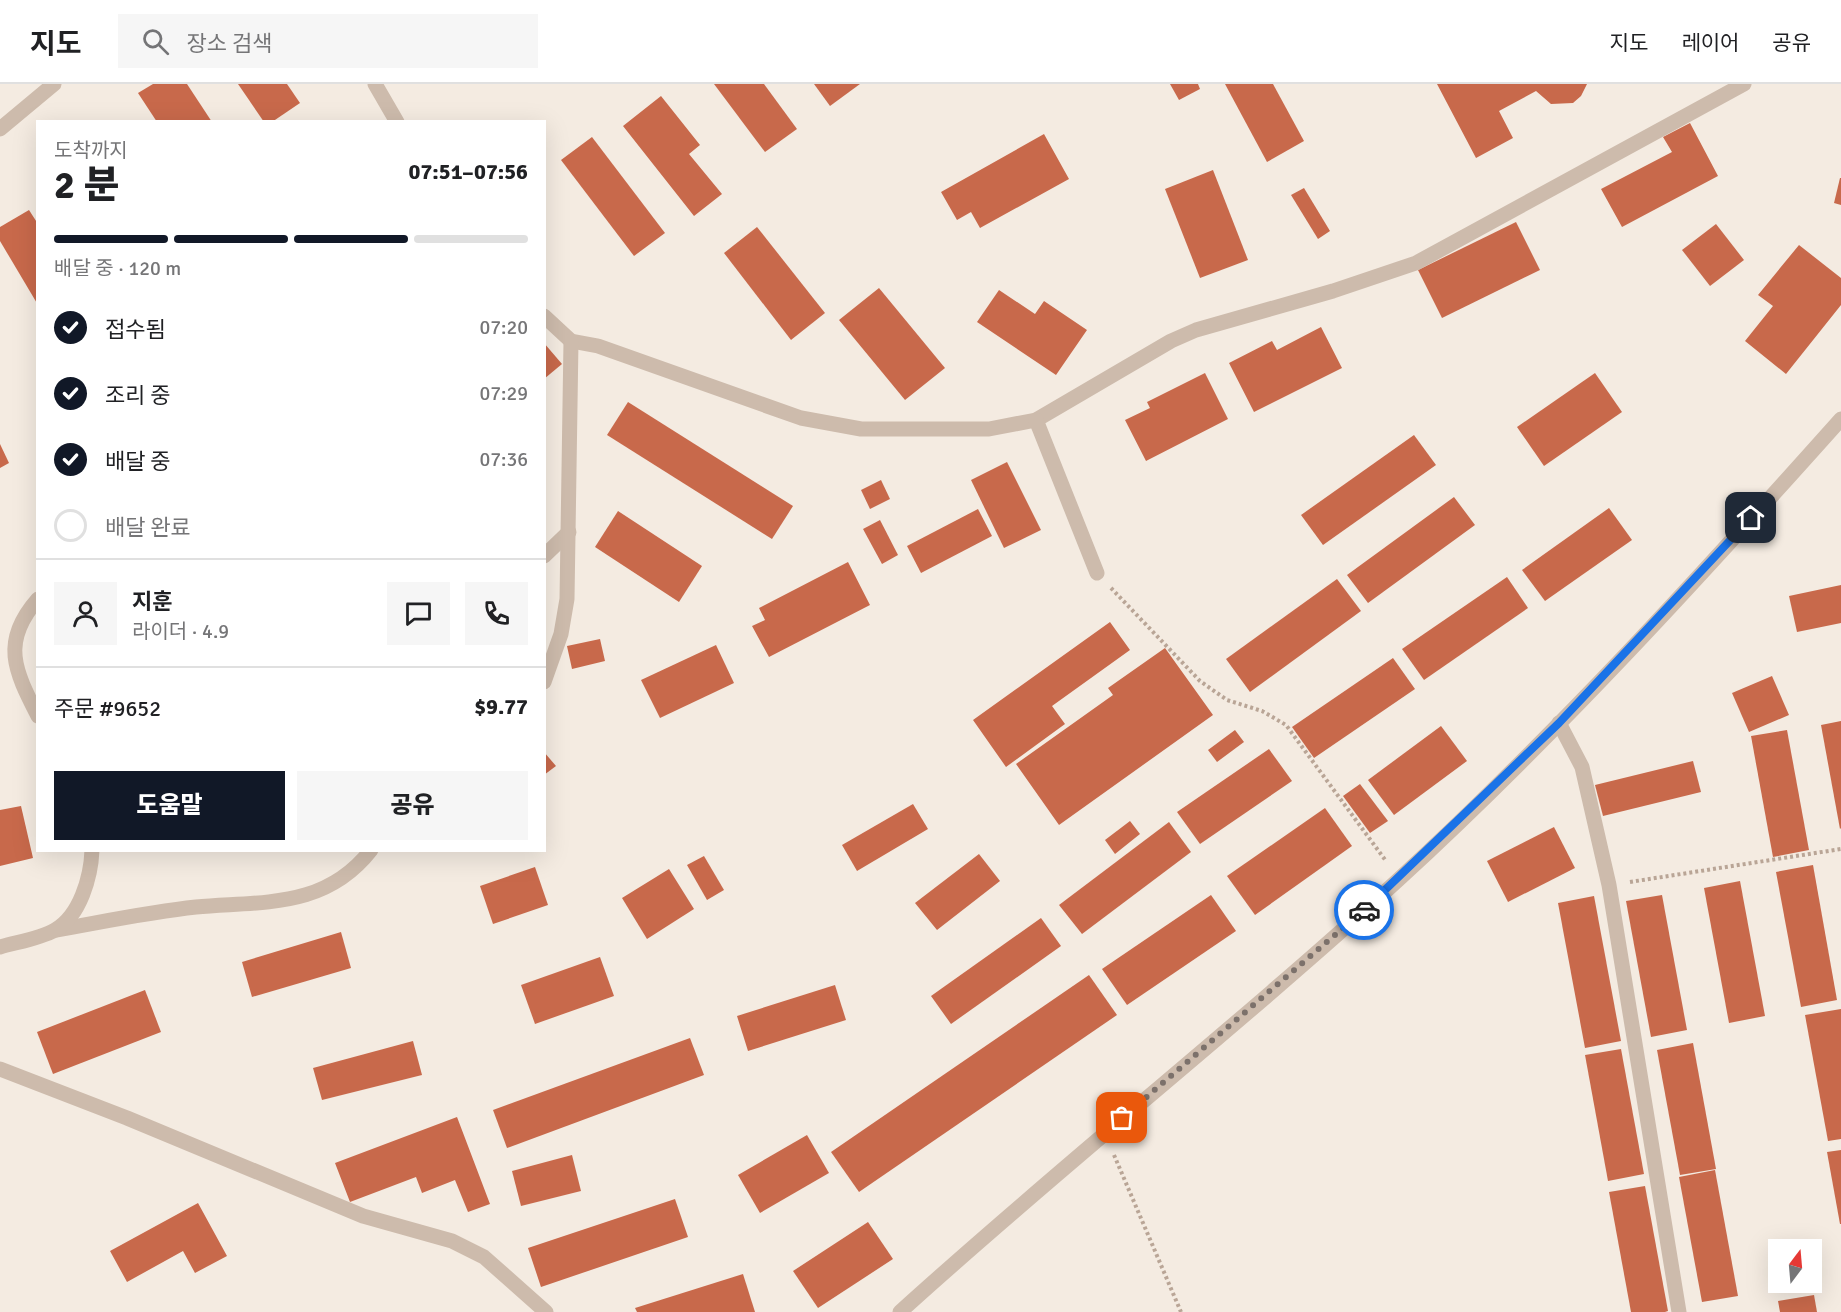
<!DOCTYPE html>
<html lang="ko">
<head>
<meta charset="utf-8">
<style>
	body { margin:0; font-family:Signika,"Noto Sans KR",sans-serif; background:#f6f6f6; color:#202124; height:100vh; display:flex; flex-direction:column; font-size:22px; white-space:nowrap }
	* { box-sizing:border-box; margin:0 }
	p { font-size:20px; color:#757577 }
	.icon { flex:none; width:33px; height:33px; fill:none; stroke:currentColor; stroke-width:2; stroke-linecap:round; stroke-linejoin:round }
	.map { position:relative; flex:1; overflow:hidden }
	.side { position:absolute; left:36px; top:36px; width:510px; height:732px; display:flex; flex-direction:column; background:#fff; border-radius:0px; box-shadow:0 6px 24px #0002 }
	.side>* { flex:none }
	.needle { width:39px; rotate:16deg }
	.buttons { position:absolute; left:1768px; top:1155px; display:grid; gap:12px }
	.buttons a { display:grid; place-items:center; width:54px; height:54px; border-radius:0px; background:#fff; box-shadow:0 6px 24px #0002; font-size:30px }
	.pin { position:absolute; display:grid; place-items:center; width:51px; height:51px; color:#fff; margin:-26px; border-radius:12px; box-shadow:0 3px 9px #0006 }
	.courier { position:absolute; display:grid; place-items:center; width:60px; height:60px; margin:-30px; border:4px solid #1a73e8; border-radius:50%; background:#fff; color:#222; box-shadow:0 2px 8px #0007 }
	.summary em { font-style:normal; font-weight:800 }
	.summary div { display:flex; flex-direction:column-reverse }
	.summary { display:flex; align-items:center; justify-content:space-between; height:102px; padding:0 18px }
	h1 { font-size:39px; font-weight:800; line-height:45px }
	.bar { display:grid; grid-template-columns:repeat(4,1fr); gap:9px 6px; align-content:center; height:72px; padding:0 18px }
	.bar i { height:8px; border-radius:4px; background:#e0e0e0 }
	.bar .on { background:#111827 }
	.bar p { grid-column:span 4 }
	.line { display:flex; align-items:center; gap:15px; padding:0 18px; border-top:2px solid #e0e0e0 }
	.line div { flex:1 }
	.round { display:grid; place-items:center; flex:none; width:63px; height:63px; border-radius:0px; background:#f6f6f6 }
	ol { padding:0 18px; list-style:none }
	li { display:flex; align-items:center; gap:18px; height:66px }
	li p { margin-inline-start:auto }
	li .icon { padding:6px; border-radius:50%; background:#111827; color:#fff; stroke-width:4 }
	li:last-child { color:#757577 }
	li i { width:33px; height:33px; border:3px solid #e0e0e0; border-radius:50% }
	.action { display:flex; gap:12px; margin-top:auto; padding:12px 18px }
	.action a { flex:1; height:69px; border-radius:0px; background:#111827; color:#fff; font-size:24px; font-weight:800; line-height:69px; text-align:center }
	.action a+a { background:#f6f6f6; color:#202124 }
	header { display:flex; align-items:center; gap:36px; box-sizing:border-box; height:84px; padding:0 30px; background:#fff; border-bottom:2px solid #e0e0e0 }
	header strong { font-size:28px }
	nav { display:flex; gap:33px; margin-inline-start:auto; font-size:21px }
	.search { width:420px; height:54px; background:#f6f6f6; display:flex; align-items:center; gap:15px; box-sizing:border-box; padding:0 21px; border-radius:0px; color:#757577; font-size:22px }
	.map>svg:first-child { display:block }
	.building { fill:#c8694b }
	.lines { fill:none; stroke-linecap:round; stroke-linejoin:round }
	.path { stroke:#b9a596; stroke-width:4; stroke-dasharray:3 3; stroke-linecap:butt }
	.minor { stroke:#cdbbac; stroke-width:15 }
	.done { stroke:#7c716b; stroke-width:6; stroke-dasharray:0 10.8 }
	.route { stroke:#1a73e8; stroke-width:8 }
</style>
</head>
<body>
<header>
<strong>지도</strong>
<div class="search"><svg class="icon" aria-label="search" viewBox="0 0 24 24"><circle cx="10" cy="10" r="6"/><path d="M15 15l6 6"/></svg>장소 검색</div>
<nav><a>지도</a><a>레이어</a><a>공유</a></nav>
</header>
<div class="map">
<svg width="1841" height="1228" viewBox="0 0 1841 1228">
	<rect width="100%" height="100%" fill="#f4ebe1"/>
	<g class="building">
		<path d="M153 0H187L212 38H157L138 9Z"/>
		<path d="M238 0H287L300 19 272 38H264Z"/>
		<path d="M714 0H764L797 45 765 68Z"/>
		<path d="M814 0H860L830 22Z"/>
		<path d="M1170 0H1198L1200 5 1179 16Z"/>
		<path d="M1225 0H1273L1304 57 1267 78Z"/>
		<path d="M1437 0H1587L1581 12 1573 19 1551 20 1536 7 1499 27 1513 54 1476 74Z"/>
		<path d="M661 12 700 61 689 70 722 110 694 132 623 42Z"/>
		<path d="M1690 39 1718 92 1622 143 1601 105 1672 68 1663 53Z"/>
		<path d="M1044 50 1069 95 980 144 971 128 957 136 941 108Z"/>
		<path d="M592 53 665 149 634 172 561 76Z"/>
		<path d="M1213 86 1248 176 1200 194 1165 105Z"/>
		<path d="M1840 94H1841V121L1834 119Z"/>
		<path d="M1304 104 1330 147 1318 155 1291 111Z"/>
		<path d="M29 126 38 140V221L0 157V143Z"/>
		<path d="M1516 138 1540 186 1442 234 1418 186Z"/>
		<path d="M1716 140 1744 176 1710 202 1682 166Z"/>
		<path d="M757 143 825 229 791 256 724 169Z"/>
		<path d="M1799 161 1841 194V221L1786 290 1745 257 1773 222 1758 211Z"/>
		<path d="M879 204 945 284 905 316 839 236Z"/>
		<path d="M999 206 1035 230 1044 217 1087 246 1056 291 977 238Z"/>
		<path d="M1321 243 1342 284 1254 328 1229 279 1272 257 1277 266Z"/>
		<path d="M544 259 562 280 544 295Z"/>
		<path d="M1205 289 1228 335 1146 377 1125 336 1150 324 1147 318Z"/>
		<path d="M1595 289 1622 328 1544 382 1517 343Z"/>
		<path d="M628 318 793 422 772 455 607 351Z"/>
		<path d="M1414 351 1436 381 1323 461 1301 431Z"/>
		<path d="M0 360 9 379 0 384Z"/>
		<path d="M1007 378 1041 446 1004 464 971 396Z"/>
		<path d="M881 396 890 415 870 425 861 406Z"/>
		<path d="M1454 413 1475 441 1368 519 1347 491Z"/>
		<path d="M1609 424 1632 456 1545 517 1522 486Z"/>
		<path d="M978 425 992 452 921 489 907 462Z"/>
		<path d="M618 427 702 482 679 518 595 463Z"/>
		<path d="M880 436 898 471 882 480 863 445Z"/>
		<path d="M848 478 870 521 769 573 752 542 765 536 759 524Z"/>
		<path d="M1507 493 1528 524 1424 596 1402 565Z"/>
		<path d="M1337 495 1361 527 1250 608 1226 575Z"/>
		<path d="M1841 501V539L1797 548 1789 512Z"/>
		<path d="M1110 538 1130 566 1052 622 1065 640 1006 683 973 636Z"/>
		<path d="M600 555 605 577 572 585 567 562Z"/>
		<path d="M716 561 734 599 660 634 641 596Z"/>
		<path d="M1165 564 1213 631 1059 741 1016 680 1113 611 1108 604Z"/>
		<path d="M1393 574 1415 605 1314 674 1292 643Z"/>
		<path d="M1772 592 1789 631 1749 648 1732 609Z"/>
		<path d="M1841 637V744L1840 745 1821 641Z"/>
		<path d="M1441 642 1467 677 1394 731 1368 696Z"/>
		<path d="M1235 646 1244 658 1217 678 1208 666Z"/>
		<path d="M1787 646 1809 766 1773 773 1751 652Z"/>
		<path d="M1269 665 1292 697 1200 760 1177 728Z"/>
		<path d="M544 668 556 682 544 691Z"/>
		<path d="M1693 677 1701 708 1603 732 1595 701Z"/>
		<path d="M1360 700 1388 737 1370 749 1343 712Z"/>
		<path d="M913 720 928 745 857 787 842 761Z"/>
		<path d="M21 722 33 774 0 782V726Z"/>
		<path d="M1325 724 1352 762 1255 831 1227 792Z"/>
		<path d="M1130 737 1140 750 1115 770 1105 756Z"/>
		<path d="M1169 738 1191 768 1082 850 1059 821Z"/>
		<path d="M1554 743 1575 784 1508 818 1487 777Z"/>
		<path d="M979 770 1000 797 937 846 915 819Z"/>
		<path d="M704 772 724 806 707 816 687 781Z"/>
		<path d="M1813 781 1837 916 1801 923 1776 788Z"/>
		<path d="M535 783 548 821 493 840 480 802Z"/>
		<path d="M669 785 694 825 647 855 622 814Z"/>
		<path d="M1740 797 1765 932 1729 939 1704 804Z"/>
		<path d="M1211 811 1236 847 1127 921 1102 885Z"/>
		<path d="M1662 811 1687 946 1651 953 1626 817Z"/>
		<path d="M1594 812 1621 957 1585 964 1558 819Z"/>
		<path d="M1041 834 1061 862 951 940 931 912Z"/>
		<path d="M341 848 351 884 252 913 242 878Z"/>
		<path d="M600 873 614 912 535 940 521 901Z"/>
		<path d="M1089 891 1117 931 859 1108 831 1068Z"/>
		<path d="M835 901 846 936 748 967 737 932Z"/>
		<path d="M145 906 161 948 53 990 37 948Z"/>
		<path d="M1841 925V1055L1828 1057 1805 931Z"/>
		<path d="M690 954 704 991 507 1064 493 1026Z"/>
		<path d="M413 957 422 991 322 1016 313 984Z"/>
		<path d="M1693 959 1716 1085 1680 1091 1657 966Z"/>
		<path d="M1621 965 1644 1090 1608 1097 1585 971Z"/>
		<path d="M457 1033 490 1120 468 1128 455 1096 422 1109 416 1093 350 1118 335 1079Z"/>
		<path d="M807 1051 829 1089 760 1129 738 1091Z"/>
		<path d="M1841 1066V1140H1840L1827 1068Z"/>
		<path d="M572 1071 581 1107 521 1122 512 1087Z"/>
		<path d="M1715 1086 1738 1212 1702 1218 1679 1093Z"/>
		<path d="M1645 1102 1668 1227 1665 1228H1631L1609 1108Z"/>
		<path d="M675 1115 688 1153 541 1203 528 1164Z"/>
		<path d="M198 1119 227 1172 195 1189 183 1167 127 1198 110 1167Z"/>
		<path d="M868 1138 893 1175 818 1224 793 1187Z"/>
		<path d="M743 1190 755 1228H637L635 1224Z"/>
		<path d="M1814 1211 1817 1228H1780L1778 1217Z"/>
	</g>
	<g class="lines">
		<g class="path">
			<path d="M1111 504 1200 597 1227 616 1262 627 1286 641 1386 777"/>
			<path d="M1630 798 1841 765"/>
			<path d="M1114 1071 1181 1228"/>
		</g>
		<g class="minor">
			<path d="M375 0 397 38"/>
			<path d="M0 45 54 0"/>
			<path d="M544 232 571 257 598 262 801 334 861 345H989L1036 336 1171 257 1196 246 1333 207 1416 179 1744 0"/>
			<path d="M1036 336 1097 489"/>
			<path d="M544 472 569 448"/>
			<path d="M38 515C0 558 15 587 38 632"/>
			<path d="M544 598 561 550 567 515 571 257"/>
			<path d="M1559 639 1582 683 1609 801 1679 1228"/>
			<path d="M56 846C102 838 149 828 196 823 263 817 325 825 371 766"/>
			<path d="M0 863C17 858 39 855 55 846 80 832 91 793 92 766"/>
			<path d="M0 985 127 1034 363 1132 452 1157 484 1173 546 1228"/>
			<path d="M900 1228C1063 1080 1236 944 1398 796 1555 652 1699 494 1841 335"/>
		</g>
	</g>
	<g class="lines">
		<path class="done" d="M1122 1034 1364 826"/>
		<path class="route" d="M1364 826 1559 639 1751 434"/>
	</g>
</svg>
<div class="buttons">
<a><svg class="needle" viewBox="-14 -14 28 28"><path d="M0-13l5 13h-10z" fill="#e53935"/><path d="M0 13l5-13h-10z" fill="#757577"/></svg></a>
</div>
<div class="pin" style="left:1122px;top:1034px;background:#ea580c"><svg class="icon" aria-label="bag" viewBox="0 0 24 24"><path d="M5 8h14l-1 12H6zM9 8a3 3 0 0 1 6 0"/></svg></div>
<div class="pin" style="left:1751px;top:434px;background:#1f2937"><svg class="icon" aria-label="home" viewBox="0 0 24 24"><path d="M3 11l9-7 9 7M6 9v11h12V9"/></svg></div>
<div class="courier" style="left:1364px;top:826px"><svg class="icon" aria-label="car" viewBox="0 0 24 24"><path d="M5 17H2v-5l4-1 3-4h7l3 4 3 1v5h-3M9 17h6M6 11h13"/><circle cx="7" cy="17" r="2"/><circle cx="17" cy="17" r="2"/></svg></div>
<section class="side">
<div class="summary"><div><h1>2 분</h1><p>도착까지</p></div><em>07:51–07:56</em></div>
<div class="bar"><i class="on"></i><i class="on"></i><i class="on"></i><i></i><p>배달 중 · 120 m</p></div>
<ol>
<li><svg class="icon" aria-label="check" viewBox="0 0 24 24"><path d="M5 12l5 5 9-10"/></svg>접수됨<p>07:20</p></li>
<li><svg class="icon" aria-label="check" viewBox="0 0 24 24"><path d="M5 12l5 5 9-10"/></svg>조리 중<p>07:29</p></li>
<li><svg class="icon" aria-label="check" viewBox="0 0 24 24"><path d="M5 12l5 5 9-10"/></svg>배달 중<p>07:36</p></li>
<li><i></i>배달 완료</li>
</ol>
<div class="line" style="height:108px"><a class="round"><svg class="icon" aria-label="person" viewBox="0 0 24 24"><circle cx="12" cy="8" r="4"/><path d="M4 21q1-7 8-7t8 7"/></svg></a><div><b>지훈</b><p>라이더 · 4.9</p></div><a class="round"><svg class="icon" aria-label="chat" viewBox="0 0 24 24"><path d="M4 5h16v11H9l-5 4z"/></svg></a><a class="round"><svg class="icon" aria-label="phone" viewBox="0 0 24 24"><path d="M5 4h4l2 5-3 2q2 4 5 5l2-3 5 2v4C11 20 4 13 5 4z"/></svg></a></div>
<div class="line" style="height:78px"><div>주문 #9652</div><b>$9.77</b></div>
<div class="action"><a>도움말</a><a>공유</a></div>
</section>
</div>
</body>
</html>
